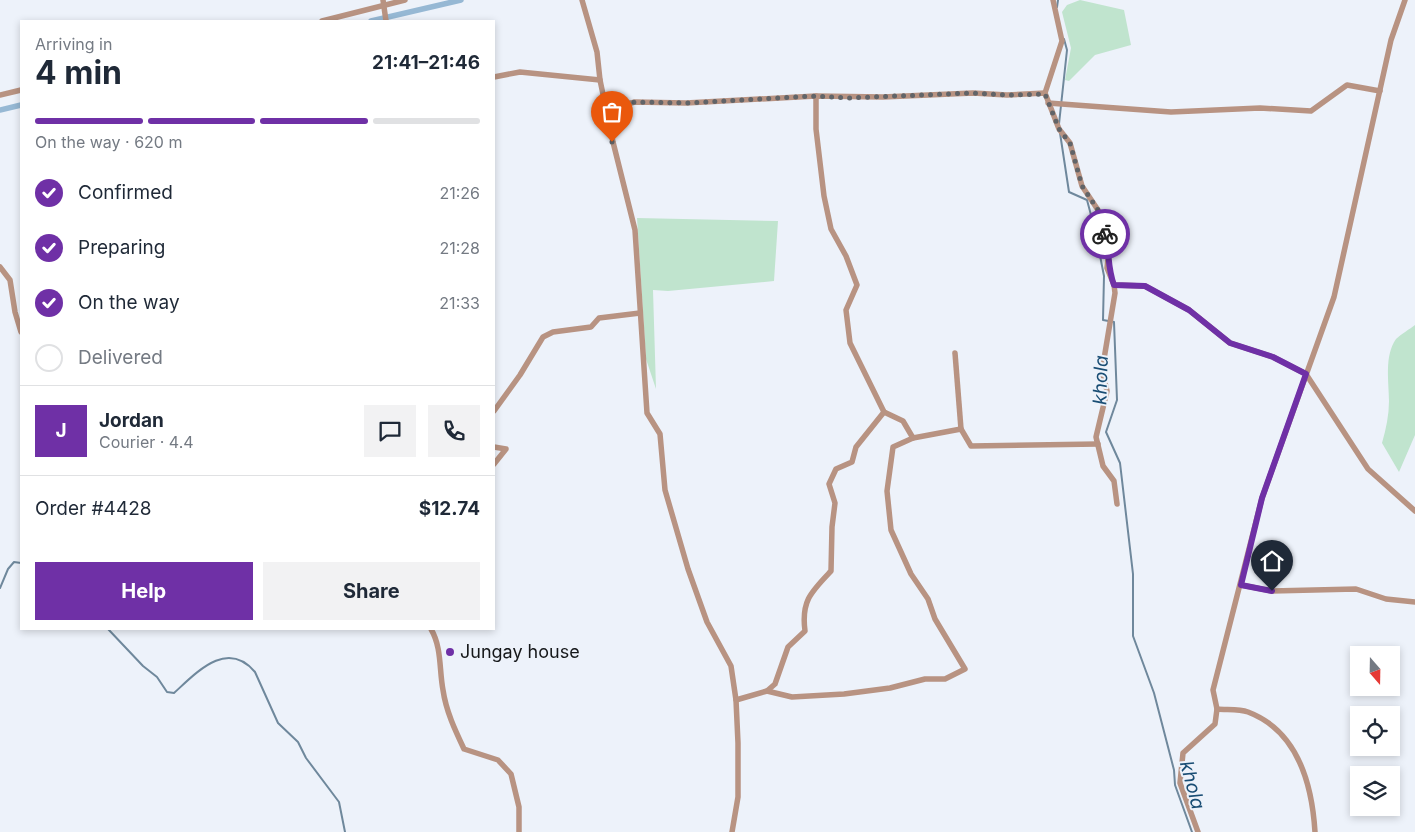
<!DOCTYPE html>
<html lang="en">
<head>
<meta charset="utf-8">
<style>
	body { margin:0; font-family:Inter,sans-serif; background:#f2f2f3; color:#1f2937; height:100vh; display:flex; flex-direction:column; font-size:19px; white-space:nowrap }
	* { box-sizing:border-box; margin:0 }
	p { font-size:16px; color:#747a83 }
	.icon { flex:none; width:28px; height:28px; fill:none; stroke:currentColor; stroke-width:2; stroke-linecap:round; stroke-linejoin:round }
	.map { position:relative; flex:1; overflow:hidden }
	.side { position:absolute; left:20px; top:20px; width:475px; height:610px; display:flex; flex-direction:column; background:#fff; border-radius:0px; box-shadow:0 2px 8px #0003 }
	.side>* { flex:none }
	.needle { width:32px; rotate:160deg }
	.tools { position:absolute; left:1350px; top:646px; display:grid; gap:10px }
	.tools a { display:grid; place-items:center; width:50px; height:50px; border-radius:0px; background:#fff; box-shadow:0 2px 8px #0003; font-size:25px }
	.pin { position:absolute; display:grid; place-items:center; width:42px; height:42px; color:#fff; margin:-51px -21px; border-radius:50% 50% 50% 0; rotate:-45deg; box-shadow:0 0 5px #0007 }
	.pin .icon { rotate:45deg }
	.courier { position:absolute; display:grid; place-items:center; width:50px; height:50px; margin:-25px; border:4px solid #6f30a6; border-radius:50%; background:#fff; color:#222; box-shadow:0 1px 6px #0007 }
	.head em { font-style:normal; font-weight:700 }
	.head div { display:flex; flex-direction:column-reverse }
	.head { display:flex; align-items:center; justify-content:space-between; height:85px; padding:0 15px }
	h1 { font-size:32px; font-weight:700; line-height:38px }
	.bar { display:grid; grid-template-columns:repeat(4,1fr); gap:8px 5px; align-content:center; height:60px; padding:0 15px }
	.bar i { height:6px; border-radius:4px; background:#e0e1e3 }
	.bar .selected { background:#6f30a6 }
	.bar p { grid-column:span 4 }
	.line { display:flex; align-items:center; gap:12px; padding:0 15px; border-top:1px solid #e0e1e3 }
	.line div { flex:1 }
	.round { display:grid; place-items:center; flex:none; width:52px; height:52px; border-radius:0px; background:#f2f2f3 }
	ol { padding:0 15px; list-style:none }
	li { display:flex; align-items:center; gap:15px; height:55px }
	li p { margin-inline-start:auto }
	li .icon { padding:5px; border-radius:50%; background:#6f30a6; color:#fff; stroke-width:4 }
	li:last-child { color:#747a83 }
	li i { width:28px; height:28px; border:2px solid #e0e1e3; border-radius:50% }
	.cta { display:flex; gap:10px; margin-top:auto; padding:10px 15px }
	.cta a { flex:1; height:58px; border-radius:0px; background:#6f30a6; color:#fff; font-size:20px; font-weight:700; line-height:58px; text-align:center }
	.cta a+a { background:#f2f2f3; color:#1f2937 }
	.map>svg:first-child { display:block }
	.green { fill:#c0e4ce }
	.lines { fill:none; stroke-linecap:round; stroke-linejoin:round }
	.stream { stroke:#6f889c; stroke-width:2 }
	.canal { stroke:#96b8d4; stroke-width:5.5 }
	.minor { stroke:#b89382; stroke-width:5.5 }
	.done { stroke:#616468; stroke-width:5; stroke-dasharray:0 9 }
	.route { stroke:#6f30a6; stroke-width:6 }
	.poi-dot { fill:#6f30a6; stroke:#edf2fa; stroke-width:2 }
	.labels { text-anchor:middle; stroke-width:4; stroke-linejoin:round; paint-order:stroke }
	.poi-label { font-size:18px; fill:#151719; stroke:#edf2fa; text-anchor:start }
	.water-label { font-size:19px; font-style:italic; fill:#194d74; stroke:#edf2fa }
</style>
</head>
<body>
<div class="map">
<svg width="1415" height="832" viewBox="0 0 1415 832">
	<rect width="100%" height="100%" fill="#edf2fa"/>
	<g class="green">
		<path d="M1080 0 1124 10 1131 45 1095 55 1069 81 1065 80 1071 48 1062 12 1067 5Z"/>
		<path d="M637 218 778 221 774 281 668 291 653 290 656 389 646 359Z"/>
		<path d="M1415 325V435L1399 472 1382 443C1386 429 1389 415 1389 401 1389 382 1384 356 1396 339 1401 334 1410 329 1415 325Z"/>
	</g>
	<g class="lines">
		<g class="stream">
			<path d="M1057 7 1058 0"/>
			<path d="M1059 124 1067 50 1064 39"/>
			<path d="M1060 133 1069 192 1087 200 1095 230 1104 276 1103 320 1114 322 1117 400 1106 432 1120 463 1133 574V636L1154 693 1174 770 1175 785 1192 832"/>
			<path d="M0 588 8 569 14 562 21 563"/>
			<path d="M108 629 143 666 157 677 167 692 174 693C197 672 227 639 255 672L278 723 298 742 306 758 339 802 345 832"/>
		</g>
		<g class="canal">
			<path d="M371 21 461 0"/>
			<path d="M0 110 21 105"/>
		</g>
		<g class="minor">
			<path d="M383 0 386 21"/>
			<path d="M582 0 597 52 600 80 613 142 635 230 647 413 660 434 665 490 688 569 707 622 731 666 736 700 738 743V797L732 832"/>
			<path d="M322 21 405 0"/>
			<path d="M494 77 520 72 600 80"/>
			<path d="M1045 93 1062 41 1053 0"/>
			<path d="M0 95 21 90"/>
			<path d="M1048 103 1171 112 1260 108 1311 111 1347 85 1380 91"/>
			<path d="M606 109 635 102 686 103 816 96 883 97 973 93 1007 95 1045 93 1059 129 1070 143 1082 186 1098 210 1109 250 1107 268 1114 285 1145 286 1189 310 1230 343 1273 357 1306 374 1368 469 1415 511"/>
			<path d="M0 267 10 280 15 312 21 332"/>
			<path d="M1114 285 1115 293 1102 371 1107 391 1096 437 1103 466 1114 481 1117 504"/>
			<path d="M955 353 961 429"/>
			<path d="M494 411 520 375 543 337 553 332 591 327 599 318 640 313"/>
			<path d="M884 412 903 421 913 438 961 429 971 446 1098 444"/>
			<path d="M494 447 506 449 494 464"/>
			<path d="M1241 585 1272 591 1356 589 1386 599 1415 602"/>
			<path d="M431 629C442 648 439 669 443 690 446 711 455 730 464 749L498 760 511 774 519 807V832"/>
			<path d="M767 691 792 697 844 694 890 688 925 679H945L965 669 935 619 928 599 911 574 891 530 887 491 893 447 913 438"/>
			<path d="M736 700 767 691 775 684 788 647 805 631C801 601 811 592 831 571L832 527 835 503 829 484 836 469 852 462 856 447 884 412 850 343 846 310 857 285 846 256 831 229 824 196 816 129V96"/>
			<path d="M1217 709C1227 710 1239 709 1248 712 1298 731 1312 784 1315 832"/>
			<path d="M1198 832 1180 783 1183 753 1215 724 1217 709 1213 690 1262 498 1334 297 1391 40 1405 0"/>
		</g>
	</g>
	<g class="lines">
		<path class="done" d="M612 142 606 108 635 102 686 103 816 96 847 98 973 93 1007 95 1045 94 1059 129 1070 143 1082 186 1098 210 1105 234"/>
		<path class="route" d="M1105 234C1110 253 1107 266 1114 285L1145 286 1189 310 1230 343 1273 357 1306 374 1262 498 1241 585 1272 591"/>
	</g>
	<circle class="poi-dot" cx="450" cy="652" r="5"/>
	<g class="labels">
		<g class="poi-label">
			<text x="460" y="658">Jungay house</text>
		</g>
		<g class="water-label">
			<text transform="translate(1100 380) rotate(-88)" y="7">khola</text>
			<text transform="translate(1193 785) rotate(75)" y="7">khola</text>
		</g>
	</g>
</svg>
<div class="tools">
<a><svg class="needle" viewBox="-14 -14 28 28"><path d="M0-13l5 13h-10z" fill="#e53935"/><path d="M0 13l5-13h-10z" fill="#747a83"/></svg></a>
<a><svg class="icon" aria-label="locate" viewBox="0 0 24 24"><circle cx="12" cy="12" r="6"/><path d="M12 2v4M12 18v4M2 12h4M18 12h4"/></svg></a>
<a><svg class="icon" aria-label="layers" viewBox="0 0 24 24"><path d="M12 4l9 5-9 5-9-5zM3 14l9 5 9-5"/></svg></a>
</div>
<div class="pin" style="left:612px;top:142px;background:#ea580c"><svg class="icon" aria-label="bag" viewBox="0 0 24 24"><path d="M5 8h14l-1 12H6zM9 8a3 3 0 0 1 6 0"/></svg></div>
<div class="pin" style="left:1272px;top:591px;background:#1f2937"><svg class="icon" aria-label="home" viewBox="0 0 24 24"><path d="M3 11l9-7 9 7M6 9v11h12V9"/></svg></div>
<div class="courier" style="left:1105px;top:234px"><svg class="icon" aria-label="bike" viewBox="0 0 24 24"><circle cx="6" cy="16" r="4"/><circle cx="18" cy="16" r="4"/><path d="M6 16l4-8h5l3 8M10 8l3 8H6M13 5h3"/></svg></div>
<section class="side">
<div class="head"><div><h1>4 min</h1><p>Arriving in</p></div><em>21:41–21:46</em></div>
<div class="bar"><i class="selected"></i><i class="selected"></i><i class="selected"></i><i></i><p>On the way · 620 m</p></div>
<ol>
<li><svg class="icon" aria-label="check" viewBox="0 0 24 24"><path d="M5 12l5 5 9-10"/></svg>Confirmed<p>21:26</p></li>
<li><svg class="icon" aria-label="check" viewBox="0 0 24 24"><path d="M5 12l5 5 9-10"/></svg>Preparing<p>21:28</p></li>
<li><svg class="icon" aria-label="check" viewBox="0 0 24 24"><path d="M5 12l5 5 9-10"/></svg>On the way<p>21:33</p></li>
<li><i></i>Delivered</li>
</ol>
<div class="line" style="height:90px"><b class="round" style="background:#6f30a6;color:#fff">J</b><div><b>Jordan</b><p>Courier · 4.4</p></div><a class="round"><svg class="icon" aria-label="chat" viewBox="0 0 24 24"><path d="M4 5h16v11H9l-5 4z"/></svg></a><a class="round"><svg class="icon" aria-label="phone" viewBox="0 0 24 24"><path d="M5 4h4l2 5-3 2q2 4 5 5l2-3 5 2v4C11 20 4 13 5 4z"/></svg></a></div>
<div class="line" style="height:65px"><div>Order #4428</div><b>$12.74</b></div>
<div class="cta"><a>Help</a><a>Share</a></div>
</section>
</div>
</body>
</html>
